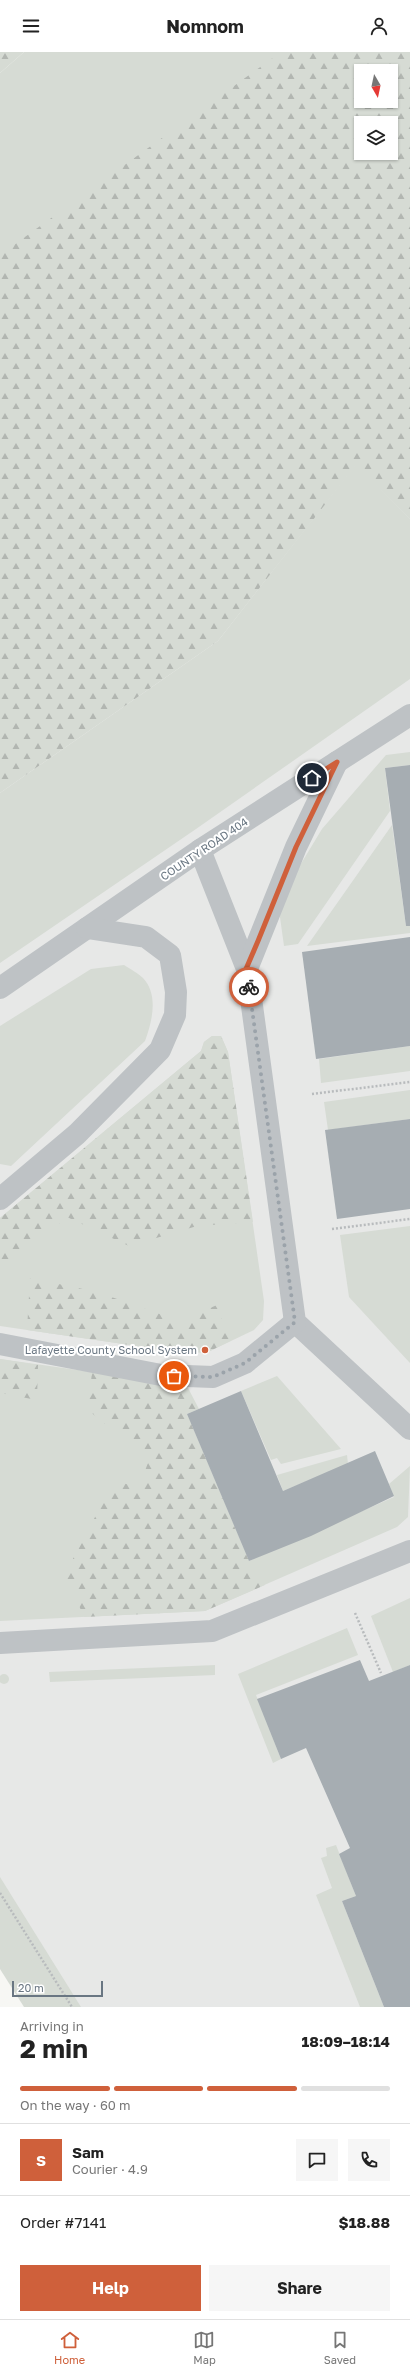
<!DOCTYPE html>
<html lang="en">
<head>
<meta charset="utf-8">
<style>
	body { margin:0; font-family:"Golos Text",sans-serif; background:#f6f6f6; color:#222; height:100vh; display:flex; flex-direction:column; font-size:15px; white-space:nowrap }
	* { box-sizing:border-box; margin:0 }
	p { font-size:13px; color:#767676 }
	.icon { flex:none; width:22px; height:22px; fill:none; stroke:currentColor; stroke-width:2; stroke-linecap:round; stroke-linejoin:round }
	.map { position:relative; height:1955px; overflow:hidden }
	.drawer { display:flex; flex-direction:column; background:#fff; flex:1 }
	.drawer>* { flex:none }
	.needle { width:26px; rotate:171deg }
	.buttons { position:absolute; left:354px; top:12px; display:grid; gap:8px }
	.buttons a { display:grid; place-items:center; width:44px; height:44px; border-radius:0px; background:#fff; box-shadow:0 1px 3px #0004; font-size:20px }
	.scale { position:absolute; left:12px; bottom:10px; width:91px; box-sizing:border-box; padding-left:4px; border:2px solid #697682; border-top:0; font-size:11px; line-height:14px; white-space:nowrap; color:#697682; -webkit-text-stroke:3px #fff; paint-order:stroke }
	.pin { position:absolute; display:grid; place-items:center; width:34px; height:34px; color:#fff; margin:-17px; border:2px solid #fff; border-radius:50%; box-shadow:0 1px 4px #0007 }
	.courier { position:absolute; display:grid; place-items:center; width:40px; height:40px; margin:-20px; border:3px solid #cf603b; border-radius:50%; background:#fff; color:#222; box-shadow:0 1px 5px #0007 }
	.overview em { font-style:normal; font-weight:700 }
	.overview div { display:flex; flex-direction:column-reverse }
	.overview { display:flex; align-items:center; justify-content:space-between; height:68px; padding:0 20px }
	h1 { font-size:26px; font-weight:700; line-height:30px }
	.bar { display:grid; grid-template-columns:repeat(4,1fr); gap:6px 4px; align-content:center; height:48px; padding:0 20px }
	.bar i { height:5px; border-radius:3px; background:#e0e0e0 }
	.bar .on { background:#cf603b }
	.bar p { grid-column:span 4 }
	.line { display:flex; align-items:center; gap:10px; padding:0 20px; border-top:1px solid #e0e0e0 }
	.line div { flex:1 }
	.round { display:grid; place-items:center; flex:none; width:42px; height:42px; border-radius:0px; background:#f6f6f6 }
	.cta { display:flex; gap:8px; margin-top:auto; padding:8px 20px }
	.cta a { flex:1; height:46px; border-radius:0px; background:#cf603b; color:#fff; font-size:16px; font-weight:700; line-height:46px; text-align:center }
	.cta a+a { background:#f6f6f6; color:#222 }
	header { display:flex; justify-content:space-between; align-items:center; height:52px; padding:0 20px; background:#fff; font-size:18px; font-weight:700 }
	.dock { display:flex; justify-content:space-around; align-items:center; height:56px; border-top:1px solid #e0e0e0; background:#fff; font-size:11px; color:#767676 }
	.dock a { display:grid; justify-items:center; gap:2px }
	.dock .on { color:#cf603b }
	.map>svg:first-child { display:block }
	.built { fill:#e7e8e7 }
	.green { fill:#d6dbd4 }
	.forest { fill:url(#forest-firs); fill-rule:evenodd }
	.building { fill:#a6adb2 }
	.lines { fill:none; stroke-linecap:round; stroke-linejoin:round }
	.path { stroke:#b8bbbd; stroke-width:2.5; stroke-dasharray:2 2; stroke-linecap:butt }
	.minor { stroke:#bec2c5; stroke-width:22 }
	.done { stroke:#9ba3aa; stroke-width:4; stroke-dasharray:0 7.2 }
	.route { stroke:#cf603b; stroke-width:5 }
	.poi-dot { fill:#cf603b; stroke:#fff; stroke-width:1.5 }
	.labels { text-anchor:middle; stroke-width:4; stroke-linejoin:round; paint-order:stroke }
	.street-label { font-size:11px; fill:#697682; stroke:#fff }
	.poi-label { font-size:11px; fill:#697682; stroke:#fff; text-anchor:end }
</style>
</head>
<body>
<header><svg class="icon" aria-label="menu" viewBox="0 0 24 24"><path d="M4 6h16M4 12h16M4 18h16"/></svg>Nomnom<svg class="icon" aria-label="person" viewBox="0 0 24 24"><circle cx="12" cy="8" r="4"/><path d="M4 21q1-7 8-7t8 7"/></svg></header>
<div class="map">
<svg width="410" height="1955" viewBox="0 0 410 1955">
	<defs>
		<pattern id="forest-firs" width="22" height="20" patternUnits="userSpaceOnUse"><rect width="22" height="20" fill="#d6dbd4"/><path d="M5 1l3.5 6h-7zM16 11l3.5 6h-7z" fill="#b2b6b1"/></pattern>
	</defs>
	<rect width="100%" height="100%" fill="#f7f7f4"/>
	<path class="built" d="M410 343V1955H64L0 1854V741L218 589Z"/>
	<g class="green">
		<path d="M24 0H304L0 228V21Z"/>
		<path d="M356 412 410 467V627L196 777 0 911V741L218 589Z"/>
		<path d="M410 700V713L385 716 390 759 298 892 284 894 279 858 299 815 322 777 386 703Z"/>
		<path d="M392 773 406 874H410V881L307 894Z"/>
		<path d="M124 913C130 917 138 921 143 926 159 943 152 970 145 989L11 1114 0 1112V974L91 917Z"/>
		<path d="M212 984H221L228 1000 264 1249 263 1268 254 1278 208 1300 185 1301 0 1274V1166L201 999 204 990Z"/>
		<path d="M410 994V1019L321 1031 319 1007Z"/>
		<path d="M410 1038V1067L328 1078 324 1050Z"/>
		<path d="M410 1174V1311L349 1245 340 1183Z"/>
		<path d="M0 1307 92 1320 187 1362 249 1509 394 1445 389 1432 410 1414 408 1465 397 1475 205 1559 0 1569Z"/>
		<path d="M277 1324 341 1397 281 1412 277 1406 271 1408 241 1339Z"/>
		<path d="M347 1403 348 1412 283 1439 277 1423Z"/>
		<path d="M410 1546V1613L393 1620 371 1564Z"/>
		<path d="M347 1576 358 1603 256 1643 281 1707 273 1711 238 1622Z"/>
		<path d="M215 1613V1623L50 1630 49 1620Z"/>
		<circle cx="4" cy="1627" r="5"/>
		<path d="M336 1793 356 1844 342 1849 384 1955H360L316 1843 332 1836 321 1806 327 1804 326 1796Z"/>
		<path d="M0 1825 81 1955H24L0 1917Z"/>
	</g>
	<g class="forest">
		<path d="M0 0H24L0 21Z"/>
		<path d="M281 0H410V467L356 413 218 589 0 741V203ZM361 19H391V49H361ZM361 71H391V101H361Z"/>
		<path d="M212 984H221L228 1000 253 1170 197 1174 129 1194 67 1165 41 1187 0 1215V1166L201 999 204 990Z"/>
		<path d="M30 1226 97 1240 180 1269 217 1253 230 1289 208 1300 185 1301 27 1278Z"/>
		<path d="M0 1307 38 1313 37 1348 0 1341Z"/>
		<path d="M92 1320 187 1334 199 1357 187 1362 249 1509 265 1533 205 1559 84 1565 65 1522 114 1429 139 1435 149 1408 88 1358Z"/>
	</g>
	<g class="building">
		<path d="M410 713V874H406L385 716Z"/>
		<path d="M410 885V994L316 1007 302 900Z"/>
		<path d="M410 1067V1157L337 1167 325 1078Z"/>
		<path d="M241 1339 283 1439 375 1399 394 1444 311 1484 249 1509 187 1362Z"/>
		<path d="M360 1608 369 1629 410 1613V1955H384L342 1849 356 1844 339 1802 350 1796 306 1696 281 1707 257 1647Z"/>
	</g>
	<g class="lines">
		<g class="path">
			<path d="M312 1042 410 1030"/>
			<path d="M332 1177 410 1167"/>
			<path d="M355 1561 381 1621"/>
			<path d="M0 1841 72 1955"/>
		</g>
		<g class="minor">
			<path d="M200 798 247 917 295 1270 410 1377"/>
			<path d="M247 917 296 795 337 710"/>
			<path d="M0 936 200 798 410 663"/>
			<path d="M0 1147 77 1082 160 998 175 963 176 940 170 903 146 885 87 876"/>
			<path d="M0 1292 161 1323 213 1325 245 1311 295 1270"/>
			<path d="M0 1591 212 1579 410 1499"/>
		</g>
	</g>
	<g class="lines">
		<path class="done" d="M174 1324 213 1325 245 1311 295 1270 249 935"/>
		<path class="route" d="M249 935 246 917 258 889 296 795 337 710 312 726"/>
	</g>
	<circle class="poi-dot" cx="205" cy="1298" r="4"/>
	<g class="labels">
		<g class="street-label">
			<text transform="translate(204 797) rotate(-34)" y="4">COUNTY ROAD 404</text>
		</g>
		<g class="poi-label">
			<text x="197" y="1302">Lafayette County School System</text>
		</g>
	</g>
</svg>
<div class="buttons">
<a><svg class="needle" viewBox="-14 -14 28 28"><path d="M0-13l5 13h-10z" fill="#e53935"/><path d="M0 13l5-13h-10z" fill="#767676"/></svg></a>
<a><svg class="icon" aria-label="layers" viewBox="0 0 24 24"><path d="M12 4l9 5-9 5-9-5zM3 14l9 5 9-5"/></svg></a>
</div>
<div class="scale">20 m</div>
<div class="pin" style="left:174px;top:1324px;background:#ea580c"><svg class="icon" aria-label="bag" viewBox="0 0 24 24"><path d="M5 8h14l-1 12H6zM9 8a3 3 0 0 1 6 0"/></svg></div>
<div class="pin" style="left:312px;top:726px;background:#1f2937"><svg class="icon" aria-label="home" viewBox="0 0 24 24"><path d="M3 11l9-7 9 7M6 9v11h12V9"/></svg></div>
<div class="courier" style="left:249px;top:935px"><svg class="icon" aria-label="bike" viewBox="0 0 24 24"><circle cx="6" cy="16" r="4"/><circle cx="18" cy="16" r="4"/><path d="M6 16l4-8h5l3 8M10 8l3 8H6M13 5h3"/></svg></div>
</div>
<section class="drawer">
<div class="overview"><div><h1>2 min</h1><p>Arriving in</p></div><em>18:09–18:14</em></div>
<div class="bar"><i class="on"></i><i class="on"></i><i class="on"></i><i></i><p>On the way · 60 m</p></div>
<div class="line" style="height:72px"><b class="round" style="background:#cf603b;color:#fff">S</b><div><b>Sam</b><p>Courier · 4.9</p></div><a class="round"><svg class="icon" aria-label="chat" viewBox="0 0 24 24"><path d="M4 5h16v11H9l-5 4z"/></svg></a><a class="round"><svg class="icon" aria-label="phone" viewBox="0 0 24 24"><path d="M5 4h4l2 5-3 2q2 4 5 5l2-3 5 2v4C11 20 4 13 5 4z"/></svg></a></div>
<div class="line" style="height:52px"><div>Order #7141</div><b>$18.88</b></div>
<div class="cta"><a>Help</a><a>Share</a></div>
</section>
<nav class="dock">
<a class="on"><svg class="icon" aria-label="home" viewBox="0 0 24 24"><path d="M3 11l9-7 9 7M6 9v11h12V9"/></svg>Home</a>
<a><svg class="icon" aria-label="map" viewBox="0 0 24 24"><path d="M3 6l6-2 6 2 6-2v14l-6 2-6-2-6 2zM9 4v14M15 6v14"/></svg>Map</a>
<a><svg class="icon" aria-label="saved" viewBox="0 0 24 24"><path d="M7 4h10v16l-5-4-5 4z"/></svg>Saved</a>
</nav>
</body>
</html>
